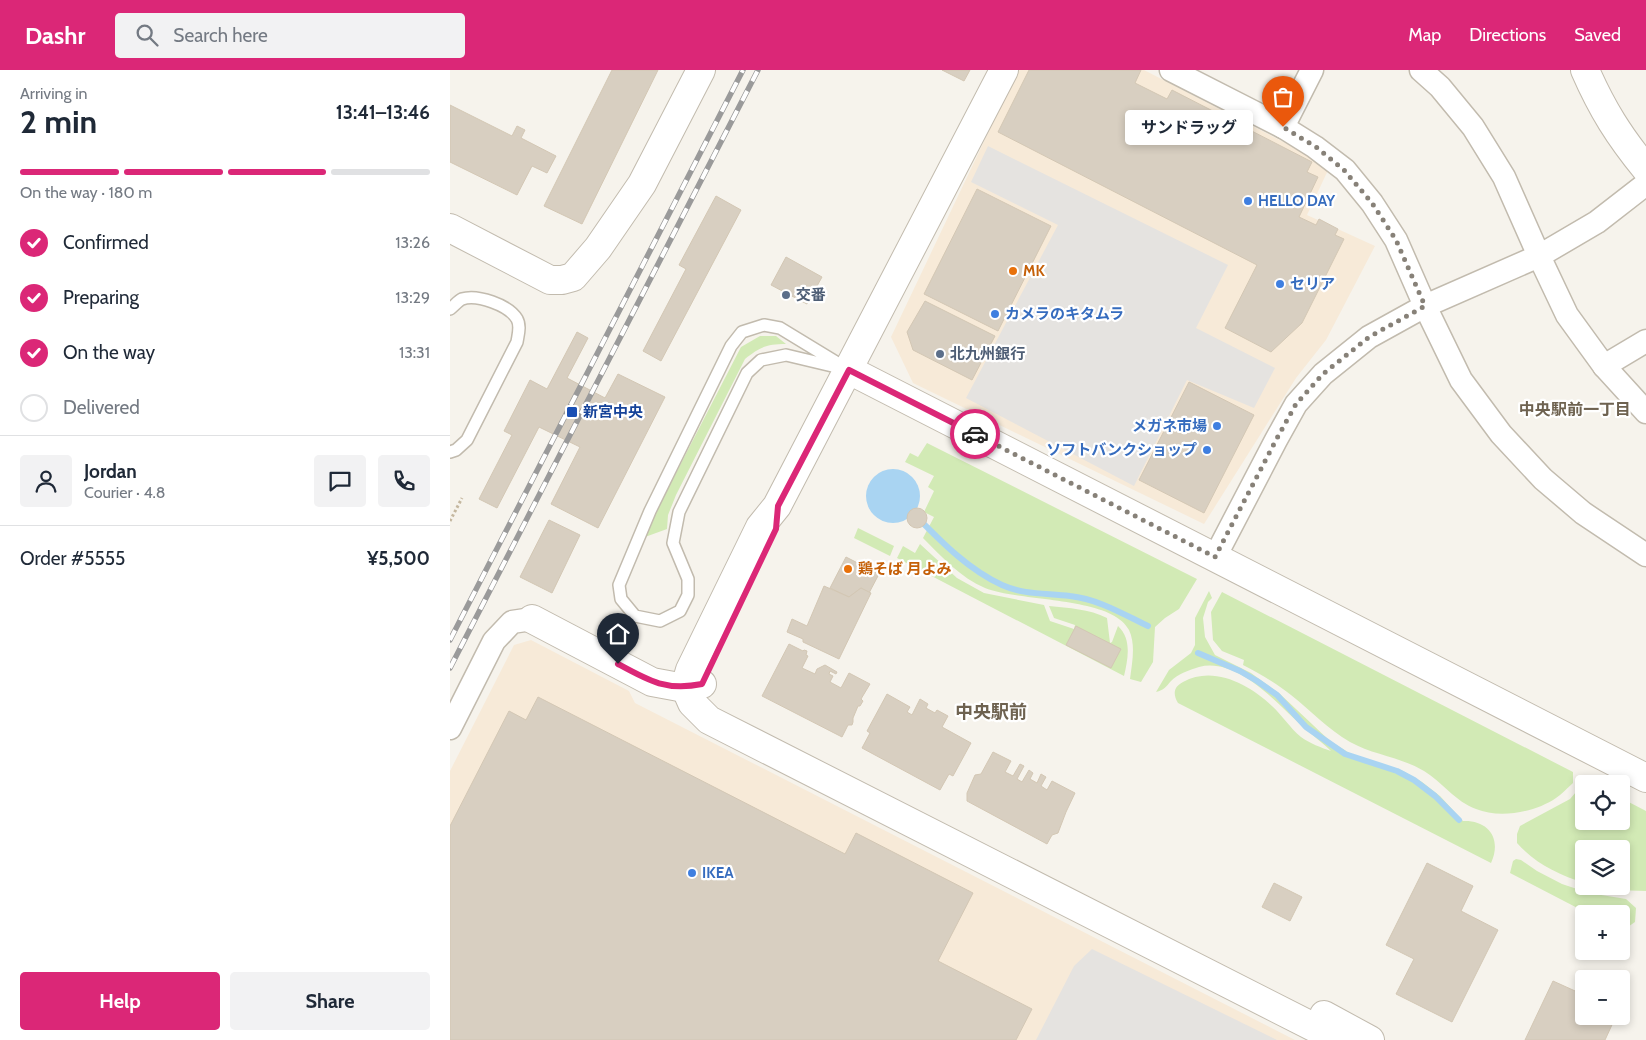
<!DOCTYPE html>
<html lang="en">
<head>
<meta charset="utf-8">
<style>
	body { margin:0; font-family:Cabin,"Noto Sans JP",sans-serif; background:#f2f2f3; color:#1f2937; height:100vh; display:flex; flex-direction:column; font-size:19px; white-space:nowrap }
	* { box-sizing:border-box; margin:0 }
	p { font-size:16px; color:#747a83 }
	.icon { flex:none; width:28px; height:28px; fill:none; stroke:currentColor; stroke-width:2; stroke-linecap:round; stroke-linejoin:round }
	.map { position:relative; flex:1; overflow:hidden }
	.sheet { display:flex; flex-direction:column; background:#fff; width:450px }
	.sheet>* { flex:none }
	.controls { position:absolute; left:1125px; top:705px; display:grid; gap:10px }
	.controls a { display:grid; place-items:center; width:55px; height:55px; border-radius:5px; background:#fff; box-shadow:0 2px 8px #0003; font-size:25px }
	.pin { position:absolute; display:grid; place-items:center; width:42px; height:42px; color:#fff; margin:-51px -21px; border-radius:50% 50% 50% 0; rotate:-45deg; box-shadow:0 0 5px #0007 }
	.pin .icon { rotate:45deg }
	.courier { position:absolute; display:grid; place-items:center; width:50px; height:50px; margin:-25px; border:4px solid #db2777; border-radius:50%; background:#fff; color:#222; box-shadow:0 1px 6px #0007 }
	.bubble { position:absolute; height:35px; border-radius:5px; background:#fff; box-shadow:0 2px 8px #0003; font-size:16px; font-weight:700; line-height:35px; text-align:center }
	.overview em { font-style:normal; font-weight:700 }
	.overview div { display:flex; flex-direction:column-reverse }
	.overview { display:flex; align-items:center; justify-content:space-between; height:85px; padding:0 20px }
	h1 { font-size:32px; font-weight:700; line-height:38px }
	.bar { display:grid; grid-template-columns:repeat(4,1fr); gap:8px 5px; align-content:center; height:60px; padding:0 20px }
	.bar i { height:6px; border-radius:4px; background:#e0e1e3 }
	.bar .active { background:#db2777 }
	.bar p { grid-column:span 4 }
	.line { display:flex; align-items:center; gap:12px; padding:0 20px; border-top:1px solid #e0e1e3 }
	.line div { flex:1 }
	.round { display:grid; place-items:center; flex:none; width:52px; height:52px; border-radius:5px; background:#f2f2f3 }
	ol { padding:0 20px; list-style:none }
	li { display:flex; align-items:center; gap:15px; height:55px }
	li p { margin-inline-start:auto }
	li .icon { padding:5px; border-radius:50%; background:#db2777; color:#fff; stroke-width:4 }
	li:last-child { color:#747a83 }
	li i { width:28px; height:28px; border:2px solid #e0e1e3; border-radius:50% }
	.button { display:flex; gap:10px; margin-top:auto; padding:10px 20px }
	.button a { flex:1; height:58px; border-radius:5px; background:#db2777; color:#fff; font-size:20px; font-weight:700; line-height:58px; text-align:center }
	.button a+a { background:#f2f2f3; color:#1f2937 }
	header { display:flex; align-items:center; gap:30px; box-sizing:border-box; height:70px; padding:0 25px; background:#db2777; color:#fff }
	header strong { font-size:24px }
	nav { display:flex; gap:28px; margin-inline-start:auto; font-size:18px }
	.search { width:350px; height:45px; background:#f2f2f3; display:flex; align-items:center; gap:12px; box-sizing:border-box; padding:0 18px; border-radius:5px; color:#747a83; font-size:19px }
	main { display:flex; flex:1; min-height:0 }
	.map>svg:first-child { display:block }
	.commercial { fill:#f7ead8 }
	.green { fill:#d2eab5 }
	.parking { fill:#e5e3e0 }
	.water { fill:#a9d4f2 }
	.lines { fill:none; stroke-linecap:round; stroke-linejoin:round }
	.stream { stroke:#a9d4f2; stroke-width:6 }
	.building { fill:#d8cfc1; stroke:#d3c7b4 }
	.service-casing { stroke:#c2bbae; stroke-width:14 }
	.minor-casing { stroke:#c2bbae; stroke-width:25 }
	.tertiary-casing { stroke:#c2bbae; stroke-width:30 }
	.path { stroke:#c4b79f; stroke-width:3; stroke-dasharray:2.5 2.5; stroke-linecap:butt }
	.service { stroke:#fff; stroke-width:11 }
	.minor { stroke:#fff; stroke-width:22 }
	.tertiary { stroke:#fff; stroke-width:28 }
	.rail-casing { stroke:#9a9a9a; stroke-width:5.5 }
	.rail { stroke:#fff; stroke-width:4; stroke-dasharray:11; stroke-linecap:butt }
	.done { stroke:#878178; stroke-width:5; stroke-dasharray:0 9 }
	.route { stroke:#db2777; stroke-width:6 }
	.shop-dot { fill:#3f7fe0; stroke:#fff; stroke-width:2 }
	.food-dot { fill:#e8710a; stroke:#fff; stroke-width:2 }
	.service-dot { fill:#5c6f8a; stroke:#fff; stroke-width:2 }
	.transit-dot { fill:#1a4fb4; stroke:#fff; stroke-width:2 }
	.labels { text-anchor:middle; stroke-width:4.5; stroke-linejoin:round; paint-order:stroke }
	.shop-label { font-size:15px; font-weight:bold; fill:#366cbe; stroke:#fff; text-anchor:start }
	.food-label { font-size:15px; font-weight:bold; fill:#c56008; stroke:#fff; text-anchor:start }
	.service-label { font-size:15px; font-weight:bold; fill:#4e5e75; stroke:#fff; text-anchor:start }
	.transit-label { font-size:15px; font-weight:bold; fill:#164399; stroke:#fff; text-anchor:start }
	.neighbourhood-label { font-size:16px; font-weight:bold; fill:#6e6250; stroke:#fff }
	.quarter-label { font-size:18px; font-weight:bold; fill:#6e6250; stroke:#fff }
</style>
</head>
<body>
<header>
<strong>Dashr</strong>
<div class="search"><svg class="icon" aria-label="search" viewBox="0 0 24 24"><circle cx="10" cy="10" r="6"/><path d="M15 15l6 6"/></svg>Search here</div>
<nav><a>Map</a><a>Directions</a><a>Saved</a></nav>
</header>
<main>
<section class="sheet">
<div class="overview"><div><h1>2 min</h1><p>Arriving in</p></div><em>13:41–13:46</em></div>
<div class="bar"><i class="active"></i><i class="active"></i><i class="active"></i><i></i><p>On the way · 180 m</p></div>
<ol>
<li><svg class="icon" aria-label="check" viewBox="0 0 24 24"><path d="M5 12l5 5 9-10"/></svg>Confirmed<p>13:26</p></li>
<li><svg class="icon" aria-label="check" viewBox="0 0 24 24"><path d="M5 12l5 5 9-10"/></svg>Preparing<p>13:29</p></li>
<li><svg class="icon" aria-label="check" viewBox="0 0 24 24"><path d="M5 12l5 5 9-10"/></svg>On the way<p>13:31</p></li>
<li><i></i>Delivered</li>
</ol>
<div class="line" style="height:90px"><a class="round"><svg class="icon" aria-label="person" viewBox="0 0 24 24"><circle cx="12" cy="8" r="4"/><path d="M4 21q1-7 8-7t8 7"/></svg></a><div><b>Jordan</b><p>Courier · 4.8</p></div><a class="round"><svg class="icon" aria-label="chat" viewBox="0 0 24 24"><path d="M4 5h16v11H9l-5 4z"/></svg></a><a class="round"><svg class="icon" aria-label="phone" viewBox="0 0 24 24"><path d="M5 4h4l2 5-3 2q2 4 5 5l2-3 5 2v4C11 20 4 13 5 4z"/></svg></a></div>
<div class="line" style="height:65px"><div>Order #5555</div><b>¥5,500</b></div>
<div class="button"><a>Help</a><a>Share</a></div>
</section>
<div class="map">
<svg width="1196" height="970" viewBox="0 0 1196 970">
	<rect width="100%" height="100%" fill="#f6f3ec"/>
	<g class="commercial">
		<path d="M568 0H694L880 96 857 145 925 176 876 270 846 308 754 454 463 313 441 267Z"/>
		<path d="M81 570 179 621 185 633 845 970H0V701L64 575Z"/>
	</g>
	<g class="green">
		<path d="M310 266H326L336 274C317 274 310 277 295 289L226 425 218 445 217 459 195 467 211 432 291 277Z"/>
		<path d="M477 373 747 509 729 539 715 548 705 557 703 592 691 612 680 609C682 593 686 575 679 560 662 526 569 532 535 518 511 508 492 487 473 468L484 447 474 442 484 421 478 417 484 406 455 392 460 383 468 387Z"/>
		<path d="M408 458 444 476 440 486 404 468Z"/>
		<path d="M470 474 507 508 534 523 594 535 600 551 624 559 625 555 604 548 599 536C619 538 639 539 657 548L660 573 662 572 668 556C682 569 678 589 674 606L447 488 453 476 465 483Z"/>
		<path d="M759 521 762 528 758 532 753 548 755 567 765 585 801 603 830 624 880 671 901 684 953 701 972 712 990 726 1013 751C1039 750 1052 769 1041 793L728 633C723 625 723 617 733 612 763 595 799 614 822 636 832 645 840 658 851 667 859 673 872 678 881 681 873 673 862 665 852 656 827 633 787 587 749 597 739 600 728 604 721 611 716 617 714 620 706 622L719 600 741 583 745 575V548Z"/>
		<path d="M772 522 1123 702V713C1117 718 1112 724 1106 728 1086 742 1050 749 1026 739 1006 732 992 712 974 701 951 687 923 685 900 672 878 659 861 641 841 625 827 614 809 603 793 595L794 590 772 581 763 570 761 542Z"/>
		<path d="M1132 715H1134V751H1171V728L1196 741V821L1164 820 1148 816H1171V779H1134V813C1108 804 1086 794 1067 773V764L1070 756 1120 729Z"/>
		<path d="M1066 789 1071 790 1087 801 1112 814 1139 823 1176 829 1186 838 1185 852 1175 859H1171V844H1139L1060 803 1063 791Z"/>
	</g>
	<g class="parking">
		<path d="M538 76 778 195 746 258 825 298 804 338 737 310 684 416 516 328 608 155 521 112Z"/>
		<path d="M642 879 827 970H586L624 896Z"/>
	</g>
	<circle class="water" cx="443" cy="426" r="27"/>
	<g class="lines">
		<g class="stream">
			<path d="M458 438C487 467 515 498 552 515 574 525 597 523 620 526 648 529 673 544 698 556"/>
			<path d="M748 583 790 601 807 611 827 625 856 657 895 684 947 701 964 710 985 726 1009 750"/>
		</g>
	</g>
	<g class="building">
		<path d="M162 0H208L132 154 94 136Z"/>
		<path d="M492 0H520L514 11Z"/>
		<path d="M579 0H691L685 13 717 29 722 20 862 92 857 102 868 107 849 147 866 155 869 149 888 159 885 165 894 169 852 253 821 282 775 258 807 195 548 62Z"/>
		<path d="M0 35 62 66 67 56 75 60 71 68 106 86 97 103 82 96 67 125 0 92Z"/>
		<path d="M527 119 601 156 548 261 474 224Z"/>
		<path d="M266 126 291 140 211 291 193 281 236 199 229 195Z"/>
		<path d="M336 187 372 207 357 234 321 215Z"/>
		<path d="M475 231 545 266 522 310 463 280 457 262Z"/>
		<path d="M127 262 138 268 117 308 155 328 168 304 215 327 148 458 101 434 130 377 89 357 47 438 29 429 62 365 54 361 80 310 97 319Z"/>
		<path d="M739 312 804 345 754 443 689 410Z"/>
		<circle cx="467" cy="448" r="10"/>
		<path d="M99 450 130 465 102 523 70 507Z"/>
		<path d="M396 487 429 504 419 523 411 518 399 527 380 518Z"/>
		<path d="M374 516 399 527 411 518 421 523 389 589 353 572V569L337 562 342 549 357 556Z"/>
		<path d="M626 556 671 579 661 598 616 575Z"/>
		<path d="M339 574 353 581 354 580 357 581 356 585 358 586 352 598 365 604 367 599 375 595 387 602 386 604 380 601 379 604 383 606 380 612 391 618 399 603 420 614 411 629 413 631 410 636H408L403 648V652L402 655H398L392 667 312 626Z"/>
		<path d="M437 624 460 637 457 642 462 645 470 629 478 634 476 638 485 643 487 640 498 646 492 657 521 673 503 706 499 704 490 720 412 678 420 663 417 661Z"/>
		<path d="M88 627 395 784 406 763 523 823 488 891 582 939 566 970H0V756L59 641 76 650Z"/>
		<path d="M543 682 561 691 555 702 563 706 570 694 574 696 567 709 572 712 579 700 583 703 580 709 587 713 591 704 596 707 591 716 597 720 602 711 625 723 616 742 608 763 602 765 597 774 517 731V723L525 705 531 704Z"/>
		<path d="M977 793 1023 816 1011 841 1048 860 1002 952 946 924 964 889 936 875Z"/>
		<path d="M824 813 852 827 840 851 812 837Z"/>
		<path d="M1103 911 1134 925V946H1166L1155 970H1075Z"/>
	</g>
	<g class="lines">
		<defs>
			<g id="service">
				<path d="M0 239C4 236 8 231 12 229 27 224 59 235 67 249 71 256 68 265 67 272L17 370 6 380 0 382"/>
				<path d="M314 255 330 258 399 300 336 285 311 290 297 303 229 442 223 473 238 509V525L230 541 210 551 185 546 171 529 169 515 200 441 281 276 292 262Z"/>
			</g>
			<g id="minor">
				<path d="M721 0 833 57 865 77 895 100 922 133 946 170 975 236 1011 310 1051 364 1093 409 1133 443 1196 485"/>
				<path d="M971 0 990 17 1023 57 1054 107 1089 186 1117 245 1154 296 1196 342"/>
				<path d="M833 57 862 0"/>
				<path d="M1154 296 1196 271"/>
				<path d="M765 487 826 370 846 334 873 304 919 267 975 236 1089 186 1147 152 1196 114"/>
				<path d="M0 658 44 571 62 552 82 549"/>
			</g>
			<g id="tertiary">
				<path d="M554 0 327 436 310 457 240 600 235 617 242 633 259 650 889 970"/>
				<path d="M1135 0C1152 39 1169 66 1196 99"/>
				<path d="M0 158 100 210H112L123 207 148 178 192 114 251 0"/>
				<path d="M399 300 1196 708"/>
				<path d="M82 549 202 612 229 617 252 614"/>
				<path d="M874 945 920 970"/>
			</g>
		</defs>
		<use href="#service" class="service-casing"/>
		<use href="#minor" class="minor-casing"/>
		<use href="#tertiary" class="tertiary-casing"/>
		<path class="path" d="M0 451 12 428"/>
		<use href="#service" class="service"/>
		<use href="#minor" class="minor"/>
		<use href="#tertiary" class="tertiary"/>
		<defs>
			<g id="rail">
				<path d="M0 570 293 0"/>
				<path d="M0 598 308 0"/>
			</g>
		</defs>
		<use href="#rail" class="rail-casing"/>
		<use href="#rail" class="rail"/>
	</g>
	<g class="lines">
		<path class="done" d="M525 364 765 487 826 370 846 334 873 304 919 267 975 236 946 170 922 133 894 100 866 77 833 57"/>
		<path class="route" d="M168 594C199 611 216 621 252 614L326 459 328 436 399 300 525 364"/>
	</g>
	<g class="shop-dot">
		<circle cx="798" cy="131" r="5"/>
		<circle cx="830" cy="214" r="5"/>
		<circle cx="545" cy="244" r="5"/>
		<circle cx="767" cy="356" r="5"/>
		<circle cx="757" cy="380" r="5"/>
		<circle cx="242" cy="803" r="5"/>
	</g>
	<g class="food-dot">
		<circle cx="563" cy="201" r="5"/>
		<circle cx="398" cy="499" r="5"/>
	</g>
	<g class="service-dot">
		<circle cx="336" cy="225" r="5"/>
		<circle cx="490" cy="284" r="5"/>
	</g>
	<rect class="transit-dot" x="116" y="336" width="12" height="12" rx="2.5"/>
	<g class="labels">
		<g class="shop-label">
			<text x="808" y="136">HELLO DAY</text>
			<text x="840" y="219">セリア</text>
			<text x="555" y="249">カメラのキタムラ</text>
			<text x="757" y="361" text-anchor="end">メガネ市場</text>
			<text x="747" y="385" text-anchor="end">ソフトバンクショップ</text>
			<text x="252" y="808">IKEA</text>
		</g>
		<g class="food-label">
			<text x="573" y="206">MK</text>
			<text x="408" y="504">鶏そば 月よみ</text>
		</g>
		<g class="service-label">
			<text x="346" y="230">交番</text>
			<text x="500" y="289">北九州銀行</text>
		</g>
		<g class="transit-label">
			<text x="133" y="347">新宮中央</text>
		</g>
		<g class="neighbourhood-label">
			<text x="1125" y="345">中央駅前一丁目</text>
		</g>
		<g class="quarter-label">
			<text x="541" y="648">中央駅前</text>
		</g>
	</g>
</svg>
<div class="controls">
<a><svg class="icon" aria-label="locate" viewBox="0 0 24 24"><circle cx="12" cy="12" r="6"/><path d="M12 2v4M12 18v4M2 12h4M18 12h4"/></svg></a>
<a><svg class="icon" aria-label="layers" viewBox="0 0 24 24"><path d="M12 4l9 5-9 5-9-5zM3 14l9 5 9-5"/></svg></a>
<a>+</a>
<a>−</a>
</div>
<div class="pin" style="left:833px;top:57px;background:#ea580c"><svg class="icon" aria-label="bag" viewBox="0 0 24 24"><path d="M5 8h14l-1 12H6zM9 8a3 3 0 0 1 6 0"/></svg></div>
<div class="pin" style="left:168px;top:594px;background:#1f2937"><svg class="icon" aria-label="home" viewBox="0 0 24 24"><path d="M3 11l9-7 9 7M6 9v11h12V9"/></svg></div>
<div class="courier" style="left:525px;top:364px"><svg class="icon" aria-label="car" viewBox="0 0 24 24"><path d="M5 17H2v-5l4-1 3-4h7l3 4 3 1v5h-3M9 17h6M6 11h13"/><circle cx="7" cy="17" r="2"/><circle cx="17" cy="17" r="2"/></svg></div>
<div class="bubble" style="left:675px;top:40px;width:128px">サンドラッグ</div>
</div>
</main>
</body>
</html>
